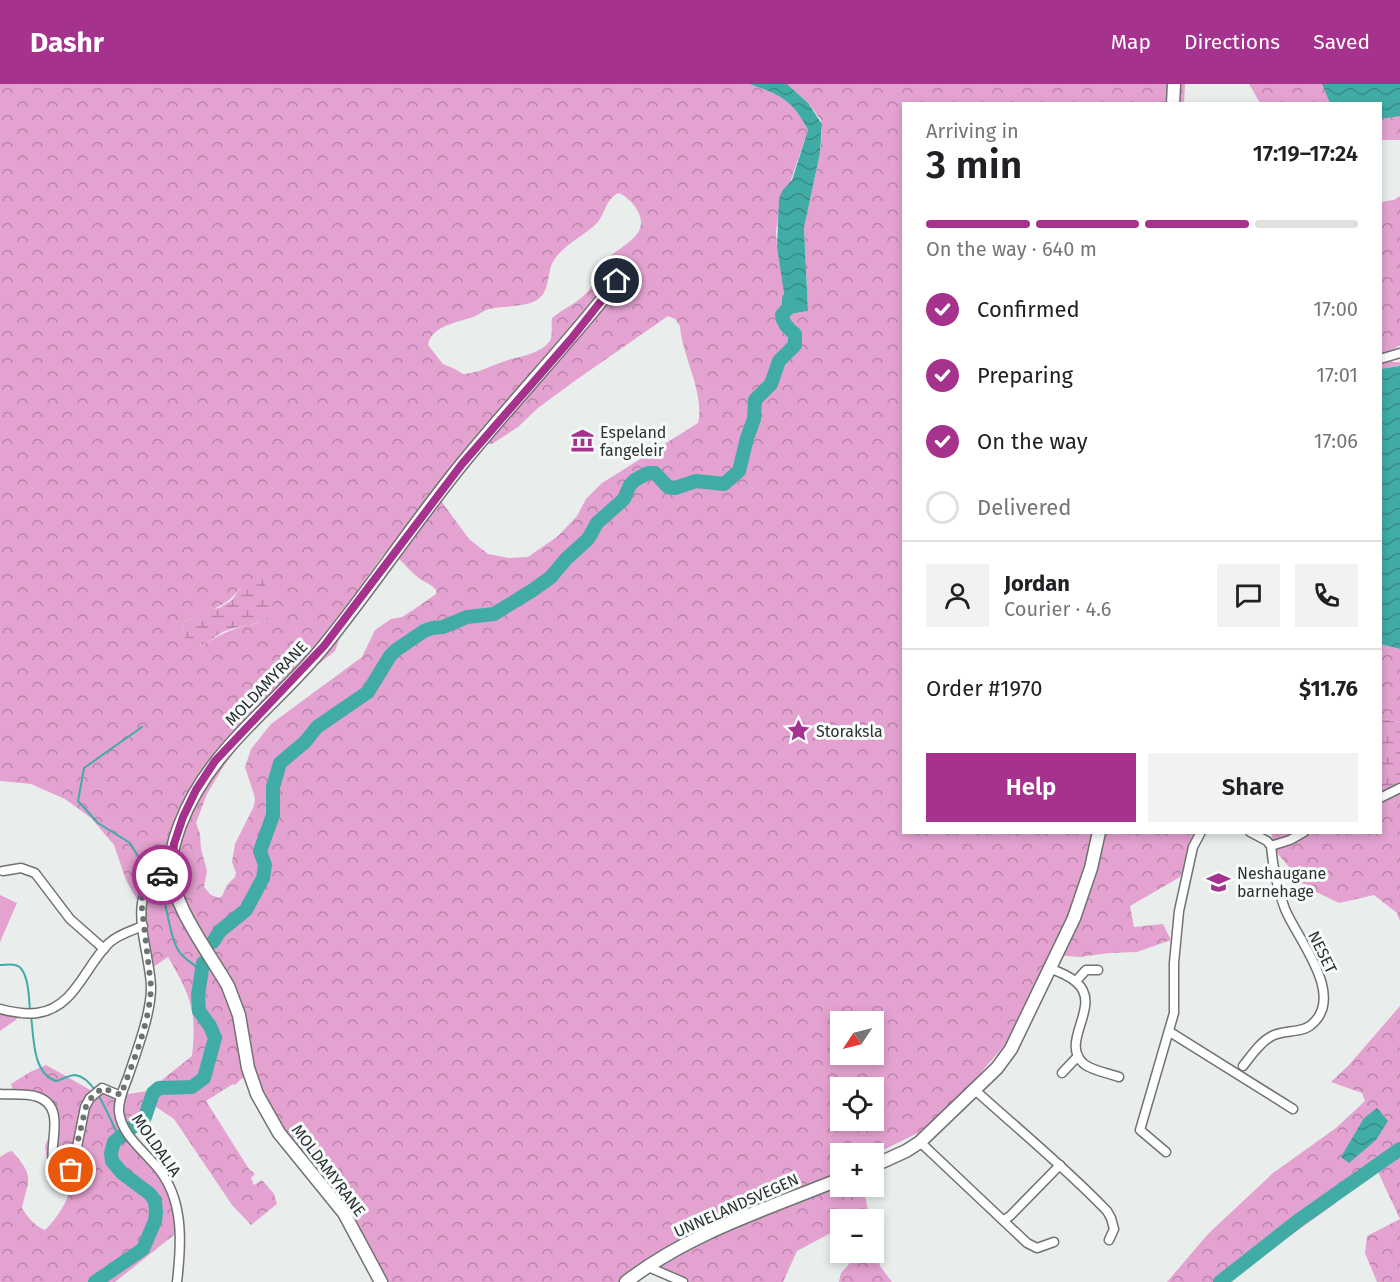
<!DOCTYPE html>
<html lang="en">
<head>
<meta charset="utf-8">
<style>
	body { margin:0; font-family:"Fira Sans",sans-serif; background:#f2f2f2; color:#202124; height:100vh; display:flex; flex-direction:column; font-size:22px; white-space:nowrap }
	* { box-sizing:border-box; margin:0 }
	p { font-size:20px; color:#757577 }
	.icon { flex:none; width:33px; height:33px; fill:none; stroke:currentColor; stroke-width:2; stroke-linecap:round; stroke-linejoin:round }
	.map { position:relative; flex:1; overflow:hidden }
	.panel { position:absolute; left:902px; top:18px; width:480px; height:732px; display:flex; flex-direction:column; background:#fff; border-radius:0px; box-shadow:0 3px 9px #0003 }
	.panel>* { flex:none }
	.needle { width:39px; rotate:235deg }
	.fabs { position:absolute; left:830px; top:927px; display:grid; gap:12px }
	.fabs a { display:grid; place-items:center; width:54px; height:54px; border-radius:0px; background:#fff; box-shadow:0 3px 9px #0003; font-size:30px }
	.pin { position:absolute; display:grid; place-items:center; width:51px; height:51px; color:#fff; margin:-26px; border:3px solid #fff; border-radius:50%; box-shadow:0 2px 6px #0007 }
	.courier { position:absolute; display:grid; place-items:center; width:60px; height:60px; margin:-30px; border:4px solid #a5328c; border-radius:50%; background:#fff; color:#222; box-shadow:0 2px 8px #0007 }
	.headline em { font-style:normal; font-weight:600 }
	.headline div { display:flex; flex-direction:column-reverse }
	.headline { display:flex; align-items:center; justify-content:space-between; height:102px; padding:0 24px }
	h1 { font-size:39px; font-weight:600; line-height:45px }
	.bar { display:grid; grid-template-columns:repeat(4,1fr); gap:9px 6px; align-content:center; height:72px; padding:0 24px }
	.bar i { height:8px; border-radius:4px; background:#e0e0e0 }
	.bar .on { background:#a5328c }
	.bar p { grid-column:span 4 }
	.line { display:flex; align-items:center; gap:15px; padding:0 24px; border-top:2px solid #e0e0e0 }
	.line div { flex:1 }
	.round { display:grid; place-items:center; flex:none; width:63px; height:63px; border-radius:0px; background:#f2f2f2 }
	ol { padding:0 24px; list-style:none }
	li { display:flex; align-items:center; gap:18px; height:66px }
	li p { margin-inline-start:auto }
	li .icon { padding:6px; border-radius:50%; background:#a5328c; color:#fff; stroke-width:4 }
	li:last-child { color:#757577 }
	li i { width:33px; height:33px; border:3px solid #e0e0e0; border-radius:50% }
	.cta { display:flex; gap:12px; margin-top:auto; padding:12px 24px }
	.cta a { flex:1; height:69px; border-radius:0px; background:#a5328c; color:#fff; font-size:24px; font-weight:600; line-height:69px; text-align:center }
	.cta a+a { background:#f2f2f2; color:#202124 }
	header { display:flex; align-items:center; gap:36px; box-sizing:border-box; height:84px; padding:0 30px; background:#a5328c; color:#fff }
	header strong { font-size:28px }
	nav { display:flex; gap:33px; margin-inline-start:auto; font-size:21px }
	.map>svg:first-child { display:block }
	.forest { fill:url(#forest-crowns); fill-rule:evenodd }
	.wetland { fill:url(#wetland-marsh) }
	.garden { fill:#e4a2d0 }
	.water { fill:url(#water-waves) }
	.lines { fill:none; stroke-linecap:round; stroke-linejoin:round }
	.stream { stroke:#41aca6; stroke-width:2 }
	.river { stroke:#41aca6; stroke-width:14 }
	.street-casing { stroke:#6f7372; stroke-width:11 }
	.secondary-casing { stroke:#6f7372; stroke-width:15 }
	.street { stroke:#fff; stroke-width:8 }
	.secondary { stroke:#fff; stroke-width:12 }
	.done { stroke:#6f7272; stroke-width:6; stroke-dasharray:0 10.8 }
	.route { stroke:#a5328c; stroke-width:8 }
	.labels { text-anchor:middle; stroke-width:6; stroke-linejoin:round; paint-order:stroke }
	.poi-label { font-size:16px; fill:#2e3030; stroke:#f6fbfb; text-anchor:start }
	.street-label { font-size:16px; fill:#2e3030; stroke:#f6fbfb }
</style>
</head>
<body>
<header>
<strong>Dashr</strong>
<nav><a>Map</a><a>Directions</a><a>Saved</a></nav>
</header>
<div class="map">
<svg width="1400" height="1198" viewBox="0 0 1400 1198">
	<defs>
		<pattern id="forest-crowns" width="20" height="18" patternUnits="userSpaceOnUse" patternTransform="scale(1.5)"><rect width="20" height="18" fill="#e4a2d0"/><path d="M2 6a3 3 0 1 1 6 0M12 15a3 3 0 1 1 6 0" fill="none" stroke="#b984a9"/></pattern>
		<pattern id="wetland-marsh" width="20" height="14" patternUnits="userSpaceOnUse" patternTransform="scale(1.5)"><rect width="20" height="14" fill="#e4a2d0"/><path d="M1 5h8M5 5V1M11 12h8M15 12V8" fill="none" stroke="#b984a9"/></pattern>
		<pattern id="water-waves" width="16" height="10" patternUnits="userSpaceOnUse" patternTransform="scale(1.5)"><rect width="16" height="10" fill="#41aca6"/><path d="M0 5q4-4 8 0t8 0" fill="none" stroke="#378c88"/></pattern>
	</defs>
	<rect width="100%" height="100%" fill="#e9eeed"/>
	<g class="forest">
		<path d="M0 0H749C779 9 794 17 808 46L779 131 776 147 777 163 785 207V223L781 227 784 231 808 227 804 144 820 69 822 46 821 36 808 19 787 0H1185L1184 19 903 20V748L1200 749 1180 793 1130 822 1134 843 1163 840 1171 856 1137 868 1109 869 1080 873 1052 871 1009 956 965 1007 926 1045 873 1071 840 1070V1102L863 1103 870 1135 840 1136V1144L797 1167 783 1198H683L653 1182 623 1198H388L340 1110 322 1088 280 1042 267 1023 254 990 241 995 235 1001 233 1000 206 1017 249 1085 255 1090 251 1094 254 1101 262 1096 274 1110 277 1120 251 1141 232 1121 174 1035 156 1023 141 1045 133 1051 175 1112 179 1147 115 1198H0V1073L8 1068 12 1067C36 1094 28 1095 22 1124 27 1133 36 1143 45 1146 57 1135 68 1117 72 1100L68 1094 53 1086 47 1077 45 1062 53 1042 45 1014 19 1010 13 1006 11 1000 30 988 46 981 94 1008 99 1004 120 1011 148 1007 192 972C197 926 191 913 168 873L149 886 139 819 126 796 114 761 91 734 65 715 31 700 0 697ZM619 109C627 113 631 117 636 124 653 150 623 160 608 174 599 182 597 197 589 206 580 218 564 224 552 234 551 241 553 251 550 257 540 270 521 272 508 276 492 281 480 289 463 290L453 284 443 280 428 261C432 241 457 239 473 233 478 231 483 227 489 225 502 222 524 223 535 217 549 210 547 195 551 182 559 162 584 153 598 138 605 129 607 113 619 109ZM668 232 675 235 680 242C682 272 705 309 698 339L602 399 586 415 577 432 558 452 528 473 509 474 488 470 469 455 439 414 480 360H492L518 343 538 324 576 296ZM390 467C401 475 409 487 420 495 426 499 431 500 436 506V510L416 524 402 533 391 535 375 546 362 573 271 640 251 665 245 683 255 714 254 722 235 760 232 778 236 789 235 793 227 801 222 812 219 814 211 811 204 803 207 787 201 765 200 750 196 739 207 710 223 683 236 666 254 629 263 617 284 600 305 591 335 567 340 553 338 538 341 531 383 471ZM241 503 259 539C237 542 220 550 201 562L182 549 184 538C209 524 223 527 241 503ZM840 938H873V970H840ZM840 1004H873V1036H840Z"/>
		<path d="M1249 0H1400V56H1380V20L1260 19Z"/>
		<path d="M1400 112V261L1387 269V276L1391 278H1400V282L1380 285V118L1394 116Z"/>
		<path d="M1380 560 1400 565V638L1384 635 1380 637Z"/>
		<path d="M1400 700V837L1397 829 1374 811 1339 819 1306 803 1273 764 1272 749 1380 748V708Z"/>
		<path d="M1400 922V1062L1366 1082 1331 1109 1336 1119 1252 1179 1229 1198H1167L1208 1150 1273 1089 1336 1044 1365 1017 1362 1009 1331 998 1349 981Z"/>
		<path d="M3 929 17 931V935L0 947V931Z"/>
		<path d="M1400 1070V1198H1377L1365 1169 1367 1152 1400 1135 1377 1086Z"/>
		<path d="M873 1150 880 1182 892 1198H839L841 1189 859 1169 873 1168Z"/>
	</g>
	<g class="wetland">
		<path d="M254 494 262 495 270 510 274 528C262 543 241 540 225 547 213 552 203 566 190 562L182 549 184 538 207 526 219 524 232 516 241 503Z"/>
		<path d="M1384 635 1400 638V700L1380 708V637Z"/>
	</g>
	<path class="garden" d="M0 811 17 819 0 858Z"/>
	<g class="water">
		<path d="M749 0H787L808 19 822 40 820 69 804 144 808 227 784 231 780 230 785 223V215L777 163 779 115 782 107 792 96 808 46C793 16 779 10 749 0Z"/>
		<path d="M1322 0H1400V32L1380 35V20L1330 19Z"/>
		<path d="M1400 282V565L1380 560V285Z"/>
		<path d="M1377 1024 1388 1037 1376 1056 1349 1079 1341 1073 1364 1034Z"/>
	</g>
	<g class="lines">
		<g class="stream">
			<path d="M142 643 84 684 78 717 98 739 130 759 151 794"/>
			<path d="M155 799C168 813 167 843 176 862 183 877 193 877 202 889"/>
			<path d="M0 881C5 881 11 880 15 881 29 883 29 916 30 927"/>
			<path d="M31 932C34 953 32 989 56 997 61 996 69 991 75 991 96 993 110 1037 119 1053"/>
		</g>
		<g class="river">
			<path d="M213 858 220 847 246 826 263 794 265 781 260 767 273 731V703L280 679 305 658 317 643 368 608 390 572 396 566 424 547 432 544 443 543 467 533 494 530 533 506 551 493 566 475 588 455 597 439 624 415 630 401 635 396 648 389H655L668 403 675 404 696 397 724 400 739 387 747 354 754 335 755 316 771 300 779 277 795 261V250C788 245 783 240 782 231L789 223V215"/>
			<path d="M95 1198 143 1165 155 1137 156 1129 155 1117 150 1110 122 1089 112 1077 111 1069 114 1058 145 1033 153 1009 159 1004 192 1003 204 994 215 954 210 942 199 927 198 911 203 879"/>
			<path d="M1220 1198 1299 1136 1400 1065"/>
		</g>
		<defs>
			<g id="street">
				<path d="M1380 275 1400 269"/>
				<path d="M1380 714 1400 704"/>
				<path d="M1271 762 1290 756 1304 748"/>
				<path d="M3 787 21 784 35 789 70 835 104 865"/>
				<path d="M171 788C119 801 151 866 151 904 151 930 136 969 128 993 124 1004 118 1016 119 1028 122 1054 150 1071 163 1091 184 1122 181 1163 177 1198"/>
				<path d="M1051 885C1060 888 1069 892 1076 898 1104 921 1058 958 1084 980 1093 987 1108 989 1119 993"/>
				<path d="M1076 897 1086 886H1098"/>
				<path d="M0 925C12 928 25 931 37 929 75 924 85 882 109 859 119 850 131 847 143 842"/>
				<path d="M1170 948 1293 1025"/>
				<path d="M1243 982C1251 972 1260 958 1272 952 1283 946 1302 949 1311 941 1347 912 1297 855 1285 825 1277 804 1273 784 1271 762L1267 757 1250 748"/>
				<path d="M1062 989 1078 972"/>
				<path d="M975 1006C1019 1046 1066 1084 1107 1127L1111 1134 1114 1145 1109 1156"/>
				<path d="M0 1010C12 1011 26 1009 38 1013 74 1026 36 1079 63 1091L70 1088 73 1083 85 1023 90 1014 102 1004 121 1012"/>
				<path d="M920 1058 1027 1159 1037 1164 1054 1158"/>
				<path d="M1166 1068 1140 1046 1174 929V879L1179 827 1193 763 1201 748"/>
				<path d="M1004 1136 1010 1132 1060 1081"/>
				<path d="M646 1182 683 1198"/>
			</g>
			<g id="secondary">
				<path d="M1173 20 1174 0"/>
				<path d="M873 1082 906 1067 920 1058 997 984 1011 965 1074 834 1091 784 1099 748"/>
				<path d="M381 1198 344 1129 279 1049 257 1010 248 984 239 931 228 902C209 868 167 816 171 776 172 763 176 752 180 741 209 664 275 623 324 562 372 503 414 439 461 381 512 318 568 260 617 197"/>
				<path d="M626 1198C689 1149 767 1125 840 1095"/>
			</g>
		</defs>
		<use href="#street" class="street-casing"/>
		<use href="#secondary" class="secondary-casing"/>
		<use href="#street" class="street"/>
		<use href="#secondary" class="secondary"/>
	</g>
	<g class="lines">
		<path class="done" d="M71 1086 87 1018 102 1004 121 1011C133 977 150 939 151 902L141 816 149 799 162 791"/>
		<path class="route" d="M162 791 171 788 174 760 183 733 196 706 215 677 324 562 462 380 571 255 617 197"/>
	</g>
	<defs>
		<symbol id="museum-bare" viewBox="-9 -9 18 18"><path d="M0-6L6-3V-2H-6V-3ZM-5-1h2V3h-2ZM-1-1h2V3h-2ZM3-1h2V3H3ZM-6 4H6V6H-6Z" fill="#a5328c" stroke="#f6fbfb" stroke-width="2.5" paint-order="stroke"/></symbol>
		<symbol id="sight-bare" viewBox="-9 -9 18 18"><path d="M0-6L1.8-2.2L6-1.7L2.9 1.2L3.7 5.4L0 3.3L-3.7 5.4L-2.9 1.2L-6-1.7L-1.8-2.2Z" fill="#a5328c" stroke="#f6fbfb" stroke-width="2.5" paint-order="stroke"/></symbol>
		<symbol id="school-bare" viewBox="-9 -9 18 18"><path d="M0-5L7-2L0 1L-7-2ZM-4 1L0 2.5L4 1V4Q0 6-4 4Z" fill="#a5328c" stroke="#f6fbfb" stroke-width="2.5" paint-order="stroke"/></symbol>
	</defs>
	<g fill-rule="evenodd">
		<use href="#museum-bare" x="566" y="340" width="33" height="33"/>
		<use href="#sight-bare" x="782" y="630" width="33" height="33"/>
		<use href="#school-bare" x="1202" y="782" width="33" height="33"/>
	</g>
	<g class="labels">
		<g class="poi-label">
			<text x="600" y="354">Espeland<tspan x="600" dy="18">fangeleir</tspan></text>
			<text x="816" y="653">Storaksla</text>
			<text x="1237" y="795">Neshaugane<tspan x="1237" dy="18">barnehage</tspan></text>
		</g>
		<g class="street-label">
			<text transform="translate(266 599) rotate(-46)" y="6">MOLDAMYRANE</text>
			<text transform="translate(1323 868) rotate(64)" y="6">NESET</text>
			<text transform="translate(157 1061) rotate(55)" y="6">MOLDALIA</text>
			<text transform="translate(329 1086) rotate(53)" y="6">MOLDAMYRANE</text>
			<text transform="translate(736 1121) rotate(-24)" y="6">UNNELANDSVEGEN</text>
		</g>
	</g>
</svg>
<div class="fabs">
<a><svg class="needle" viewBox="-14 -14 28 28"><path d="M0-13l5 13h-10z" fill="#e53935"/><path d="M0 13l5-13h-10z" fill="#757577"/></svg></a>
<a><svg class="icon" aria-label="locate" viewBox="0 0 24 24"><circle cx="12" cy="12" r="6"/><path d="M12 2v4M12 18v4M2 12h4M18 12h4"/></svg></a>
<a>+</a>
<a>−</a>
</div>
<div class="pin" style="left:71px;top:1086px;background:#ea580c"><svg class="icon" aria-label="bag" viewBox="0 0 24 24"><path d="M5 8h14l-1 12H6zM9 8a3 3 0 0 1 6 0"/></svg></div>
<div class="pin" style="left:617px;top:197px;background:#1f2937"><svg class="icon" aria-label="home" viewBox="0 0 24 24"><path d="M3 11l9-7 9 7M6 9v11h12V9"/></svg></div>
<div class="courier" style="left:162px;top:791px"><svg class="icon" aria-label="car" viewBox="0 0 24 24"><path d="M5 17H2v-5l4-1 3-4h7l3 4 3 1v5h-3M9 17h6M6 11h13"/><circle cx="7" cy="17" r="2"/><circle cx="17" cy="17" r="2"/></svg></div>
<section class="panel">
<div class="headline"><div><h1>3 min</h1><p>Arriving in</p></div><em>17:19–17:24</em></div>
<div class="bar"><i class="on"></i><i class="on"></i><i class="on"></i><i></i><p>On the way · 640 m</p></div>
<ol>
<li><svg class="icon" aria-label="check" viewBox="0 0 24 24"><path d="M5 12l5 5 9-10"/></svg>Confirmed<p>17:00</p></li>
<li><svg class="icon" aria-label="check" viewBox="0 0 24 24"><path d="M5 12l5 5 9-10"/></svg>Preparing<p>17:01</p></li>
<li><svg class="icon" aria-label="check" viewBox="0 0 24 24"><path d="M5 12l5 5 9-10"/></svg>On the way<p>17:06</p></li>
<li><i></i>Delivered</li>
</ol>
<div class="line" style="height:108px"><a class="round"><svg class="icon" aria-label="person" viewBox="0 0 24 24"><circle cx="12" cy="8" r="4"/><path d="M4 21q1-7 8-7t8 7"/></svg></a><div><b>Jordan</b><p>Courier · 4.6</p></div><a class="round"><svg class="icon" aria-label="chat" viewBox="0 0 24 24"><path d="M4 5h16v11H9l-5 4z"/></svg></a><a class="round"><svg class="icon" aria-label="phone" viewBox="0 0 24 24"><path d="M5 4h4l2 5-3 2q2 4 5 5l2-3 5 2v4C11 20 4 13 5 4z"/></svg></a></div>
<div class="line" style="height:78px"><div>Order #1970</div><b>$11.76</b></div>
<div class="cta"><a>Help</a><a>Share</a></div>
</section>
</div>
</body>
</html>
